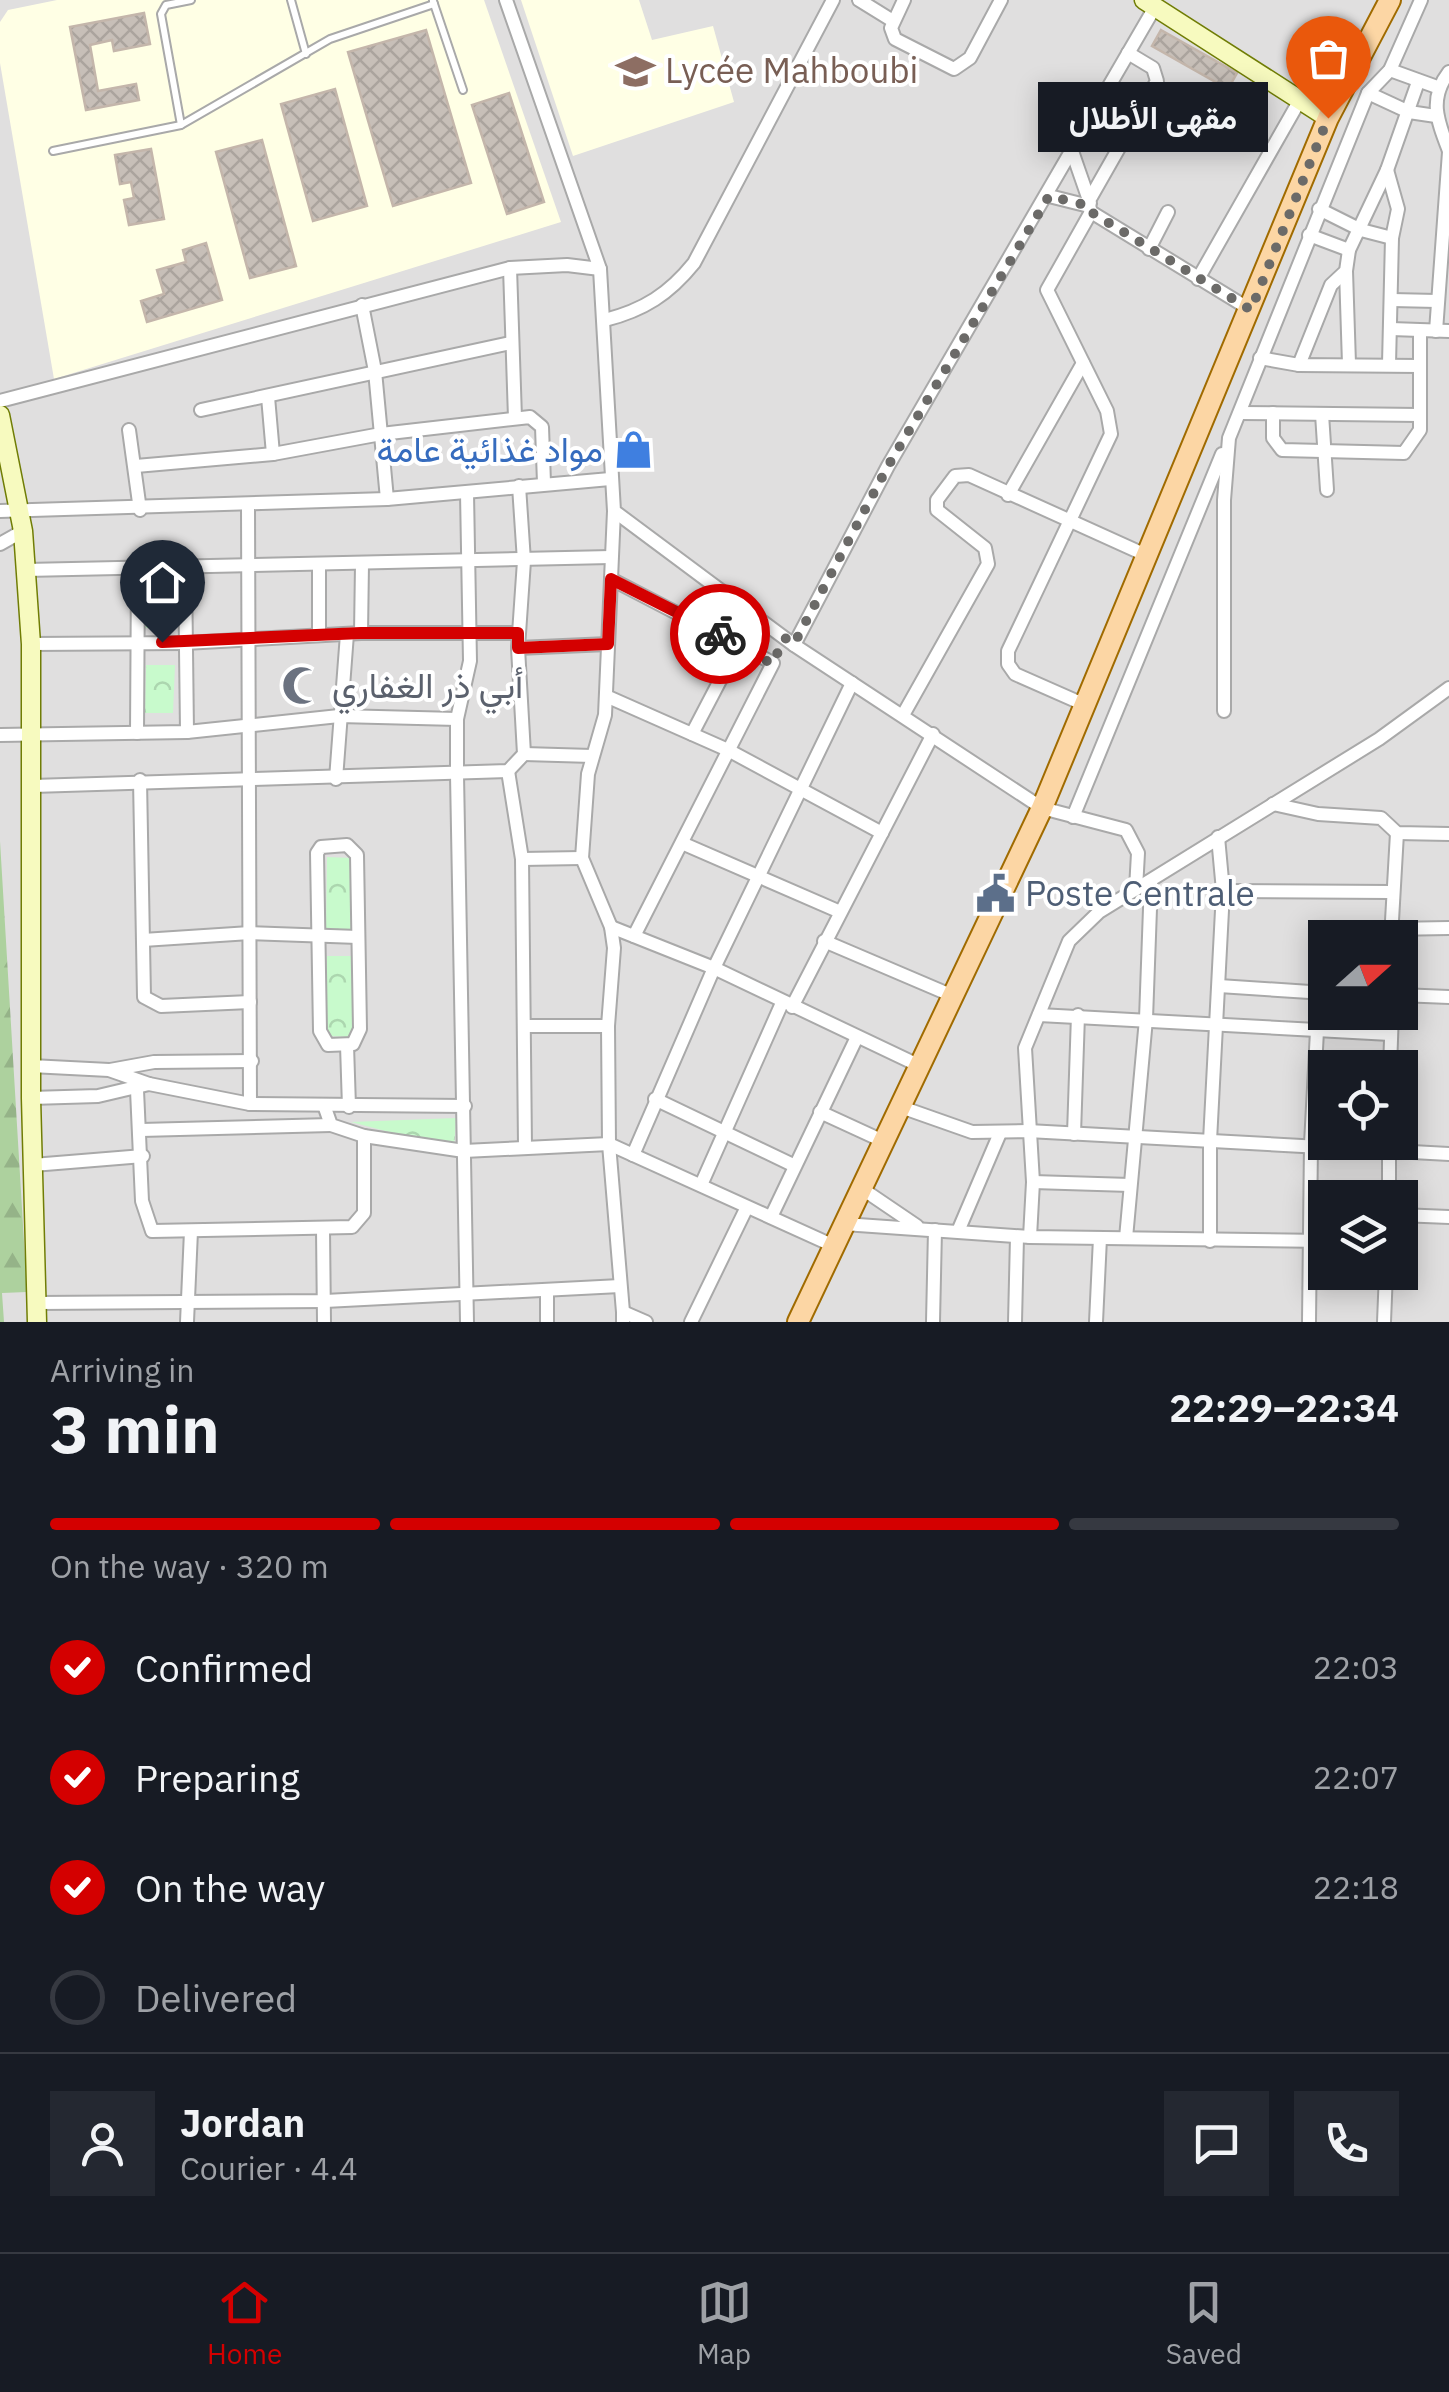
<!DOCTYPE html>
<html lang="en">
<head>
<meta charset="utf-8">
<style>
	body { margin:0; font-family:"IBM Plex Sans",Vazirmatn,sans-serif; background:#242831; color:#f1f3f6; height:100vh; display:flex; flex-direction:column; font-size:38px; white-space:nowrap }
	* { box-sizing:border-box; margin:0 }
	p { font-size:32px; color:#9ea1a6 }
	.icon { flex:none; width:55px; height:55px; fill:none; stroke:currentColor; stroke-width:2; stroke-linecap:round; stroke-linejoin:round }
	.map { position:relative; height:1322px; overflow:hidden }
	.sheet { display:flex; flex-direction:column; background:#171b24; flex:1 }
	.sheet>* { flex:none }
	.needle { width:65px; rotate:69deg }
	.fabs { position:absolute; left:1308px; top:920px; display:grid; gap:20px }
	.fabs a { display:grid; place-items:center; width:110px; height:110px; border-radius:0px; background:#171b24; box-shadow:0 5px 25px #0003; font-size:50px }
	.pin { position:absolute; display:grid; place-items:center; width:85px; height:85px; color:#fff; margin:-102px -42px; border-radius:50% 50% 50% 0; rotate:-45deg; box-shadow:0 0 10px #0007 }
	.pin .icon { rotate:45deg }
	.courier { position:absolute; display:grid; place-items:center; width:100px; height:100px; margin:-50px; border:8px solid #d40000; border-radius:50%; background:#fff; color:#222; box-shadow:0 2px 12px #0007 }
	.bubble { position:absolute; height:70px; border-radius:0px; background:#171b24; box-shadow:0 5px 25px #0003; font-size:32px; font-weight:700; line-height:70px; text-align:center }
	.overview em { font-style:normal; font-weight:700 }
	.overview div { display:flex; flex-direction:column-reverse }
	.overview { display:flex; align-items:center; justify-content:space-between; height:170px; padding:0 50px }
	h1 { font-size:65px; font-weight:700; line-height:75px }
	.bar { display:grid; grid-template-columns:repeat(4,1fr); gap:15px 10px; align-content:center; height:120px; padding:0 50px }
	.bar i { height:12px; border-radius:8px; background:#363941 }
	.bar .active { background:#d40000 }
	.bar p { grid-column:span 4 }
	.line { display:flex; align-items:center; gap:25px; padding:0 50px; border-top:2px solid #363941 }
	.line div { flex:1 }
	.round { display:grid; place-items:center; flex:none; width:105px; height:105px; border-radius:0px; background:#242831 }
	ol { padding:0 50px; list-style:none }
	li { display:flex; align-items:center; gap:30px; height:110px }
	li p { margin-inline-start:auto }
	li .icon { padding:10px; border-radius:50%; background:#d40000; color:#fff; stroke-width:4 }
	li:last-child { color:#9ea1a6 }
	li i { width:55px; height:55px; border:5px solid #363941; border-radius:50% }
	.dock { display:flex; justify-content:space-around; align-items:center; height:140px; border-top:2px solid #363941; background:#171b24; font-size:28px; color:#9ea1a6 }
	.dock a { display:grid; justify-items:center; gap:5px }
	.dock .active { color:#d40000 }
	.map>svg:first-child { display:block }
	.residential { fill:#e0dfdf; fill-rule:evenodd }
	.education { fill:#ffffe5 }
	.forest { fill:url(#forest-firs) }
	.park { fill:url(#park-crowns) }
	.building { fill:url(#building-cross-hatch); stroke:#c4b6ab; stroke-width:2.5 }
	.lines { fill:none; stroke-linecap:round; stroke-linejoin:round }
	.service-casing { stroke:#a9a9a9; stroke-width:10 }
	.minor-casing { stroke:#a9a9a9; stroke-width:16 }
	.secondary-casing { stroke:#707d05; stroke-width:21 }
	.primary-casing { stroke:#a06b00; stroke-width:24 }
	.service { stroke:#fff; stroke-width:6 }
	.minor { stroke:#fff; stroke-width:12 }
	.secondary { stroke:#f7fabf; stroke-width:18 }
	.primary { stroke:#fcd6a4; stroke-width:20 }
	.done { stroke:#6b6a68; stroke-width:10; stroke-dasharray:0 18 }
	.route { stroke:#d40000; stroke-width:12 }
	.labels { text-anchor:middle; stroke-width:8; stroke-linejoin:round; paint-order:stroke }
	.education-label { font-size:35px; fill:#785e54; stroke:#fff; text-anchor:start }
	.shop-label { font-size:35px; fill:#366cbe; stroke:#fff; text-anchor:end }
	.worship-label { font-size:35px; fill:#5b616d; stroke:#fff; text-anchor:start }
	.service-label { font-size:35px; fill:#4e5e75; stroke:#fff; text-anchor:start }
</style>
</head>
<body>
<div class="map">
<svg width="1449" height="1322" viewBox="0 0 1449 1322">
	<defs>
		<pattern id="forest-firs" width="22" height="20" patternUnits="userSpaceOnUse" patternTransform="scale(2.5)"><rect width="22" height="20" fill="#add19e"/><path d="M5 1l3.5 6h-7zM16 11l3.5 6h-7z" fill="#95b388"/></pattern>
		<pattern id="park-crowns" width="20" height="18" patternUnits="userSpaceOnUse" patternTransform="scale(2.5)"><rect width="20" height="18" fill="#c8facc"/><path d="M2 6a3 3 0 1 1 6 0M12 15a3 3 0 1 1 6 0" fill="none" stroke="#acd6af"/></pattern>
		<pattern id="building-cross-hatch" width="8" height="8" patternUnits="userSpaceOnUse" patternTransform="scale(2.5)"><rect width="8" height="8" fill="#c7bfb8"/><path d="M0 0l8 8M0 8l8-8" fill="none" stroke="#aba49e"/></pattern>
	</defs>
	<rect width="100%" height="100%" fill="#f2efe9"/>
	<path class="residential" d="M0 0H1449V1322H0ZM1325 938H1400V1012H1325ZM1325 1068H1400V1142H1325ZM1325 1198H1400V1272H1325Z"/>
	<g class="education">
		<path d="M57 0H484L561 222 54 379 0 63V22L8 10Z"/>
		<path d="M521 0H639L652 40 713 26 734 102 573 156Z"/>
	</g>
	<path class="forest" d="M0 841 27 1292 2 1293 4 1322H0Z"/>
	<g class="park">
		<rect x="145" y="577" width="30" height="51"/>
		<path d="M146 665H175L173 713H145Z"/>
		<path d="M327 857 353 858 352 931H326Z"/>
		<path d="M327 956H354L353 1037 326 1036Z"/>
		<path d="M456 1118 454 1149 351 1122Z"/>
	</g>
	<g class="building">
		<path d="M144 13 150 44 114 51 112 40 90 45 98 91 136 84 139 100 86 110 70 27Z"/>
		<path d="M426 30 471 183 393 206 348 52Z"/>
		<path d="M1161 30 1237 73 1228 89 1152 46Z"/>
		<path d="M335 89 367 206 313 221 281 104Z"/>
		<path d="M509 93 544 202 507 214 472 105Z"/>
		<path d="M262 140 296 266 250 278 216 152Z"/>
		<path d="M151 149 164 219 129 225 124 200 134 198 131 182 120 184 115 155Z"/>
		<path d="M206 243 222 300 147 322 141 301 164 294 157 270 186 262 183 250Z"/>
	</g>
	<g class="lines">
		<defs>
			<g id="service">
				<path d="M291 0 306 54"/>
				<path d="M433 1 463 90"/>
				<path d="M181 125 161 14 166 5 191 0"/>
				<path d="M53 151 181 125 330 39 434 4"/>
			</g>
			<g id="minor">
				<path d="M506 0 600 269 614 511 794 645 1042 808 1126 830 1138 853 1136 889"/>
				<path d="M859 0 893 21"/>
				<path d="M904 0 891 28 895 39 954 69 970 58 1001 0"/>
				<path d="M1390 70 1437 87"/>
				<path d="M1449 72C1428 99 1438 122 1449 151"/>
				<path d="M1368 93 1409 112 1436 116"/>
				<path d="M1073 154 1090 203"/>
				<path d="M1387 170 1398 209 1392 238 1389 364"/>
				<path d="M1049 196 1089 206 1091 212 1251 310"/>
				<path d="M1091 197 1157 81 1153 68 1128 53"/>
				<path d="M1319 209 1361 230 1392 238"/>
				<path d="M1309 235 1349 250"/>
				<path d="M1149 249 1168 212"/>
				<path d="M510 268 515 418"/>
				<path d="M1346 271 1349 364"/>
				<path d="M1198 279 1301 98"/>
				<path d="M1392 300 1437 301"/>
				<path d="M362 305 375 371 387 499"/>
				<path d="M605 320C644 310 669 294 694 263L833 0"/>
				<path d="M1391 329 1449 331"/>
				<path d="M1436 331 1449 152"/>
				<path d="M1260 358 1299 365 1420 366"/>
				<path d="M1299 365 1331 285 1346 271 1349 250 1387 170 1418 82"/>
				<path d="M268 397 273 454"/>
				<path d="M0 401 510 268 567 265 600 269"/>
				<path d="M201 410 510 343"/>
				<path d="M1240 413 1419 415"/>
				<path d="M1273 413V438L1282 450 1404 453 1420 430V332"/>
				<path d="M1322 414 1327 490"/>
				<path d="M129 430 140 510"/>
				<path d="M136 466 273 454 381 434 530 417 542 427 544 483"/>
				<path d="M467 493 470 661 457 719V775L467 1322"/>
				<path d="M1008 495 1083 363"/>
				<path d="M248 506 250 1104"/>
				<path d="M0 511 387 499 610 479"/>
				<path d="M614 511 605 715 588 774 582 858 611 927 614 948 608 1026 609 1144 623 1312"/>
				<path d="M0 544 23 531"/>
				<path d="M319 565V635"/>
				<path d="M185 567 187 732"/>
				<path d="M26 570 611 557"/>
				<path d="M611 579 773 663 634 936"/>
				<path d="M361 633 362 564"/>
				<path d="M31 644 185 643 361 633H518"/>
				<path d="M794 645 888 466 1155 7"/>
				<path d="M518 648 608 644"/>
				<path d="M606 696 728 750 882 833"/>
				<path d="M1083 704 1015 674 1008 664V651L1111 434 1107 411 1047 290 1091 212"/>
				<path d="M1224 711V500L1229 438 1368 93 1390 70 1421 0"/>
				<path d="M903 715 988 564 985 548 937 510V500L955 476 969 475 1148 556"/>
				<path d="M137 733 138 568"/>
				<path d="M692 734 739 644"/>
				<path d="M0 735 187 732 339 716 457 719"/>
				<path d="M524 754 592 756"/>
				<path d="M508 771 522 859 525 1146"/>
				<path d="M336 779 347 634"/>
				<path d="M140 780 144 997 161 1006 250 1002"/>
				<path d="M33 786 508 771 524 754 518 648 524 561 519 486"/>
				<path d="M1273 804 1318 814 1381 818 1397 833 1449 834"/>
				<path d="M1073 817 1222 454"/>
				<path d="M684 844 838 911"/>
				<path d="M347 845 357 855 360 1029 353 1044 328 1045 320 1031 317 853 321 847Z"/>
				<path d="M522 859 582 858"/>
				<path d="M1223 891 1391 892"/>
				<path d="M611 927 714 968 920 1066"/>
				<path d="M1390 929 1449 928"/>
				<path d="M1391 938 1397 833"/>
				<path d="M143 940 250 933 358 937"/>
				<path d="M824 941 953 996"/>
				<path d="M1219 986 1325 993"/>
				<path d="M1400 995 1449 997"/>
				<path d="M792 1007 933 734"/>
				<path d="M1039 1015 1390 1034"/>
				<path d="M525 1026H608"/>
				<path d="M347 1045 349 1107"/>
				<path d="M1390 1068 1392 1012"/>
				<path d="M110 1070 154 1062 252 1061"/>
				<path d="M149 1084 250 1104 465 1106"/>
				<path d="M137 1090 142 1201 152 1231 352 1227 364 1213V1136"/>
				<path d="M31 1098 98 1096 149 1084 109 1070 31 1066"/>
				<path d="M655 1099 793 1165"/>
				<path d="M324 1105 331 1125 364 1136 464 1151 609 1144 834 1246"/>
				<path d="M901 1107 972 1132 1028 1131 1449 1154"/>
				<path d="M820 1112 883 1141"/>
				<path d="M141 1130 331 1125"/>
				<path d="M1074 1134 1078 1015"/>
				<path d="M633 1155 714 968 852 683"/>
				<path d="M33 1165 143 1156"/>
				<path d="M1033 1182 1130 1185"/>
				<path d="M701 1185 782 1003"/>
				<path d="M861 1188 917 1226"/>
				<path d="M1389 1198V1142"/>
				<path d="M1400 1215 1449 1217"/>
				<path d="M771 1217 857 1037"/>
				<path d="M844 1224 1030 1237 1325 1241"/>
				<path d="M959 1229 1000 1133"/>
				<path d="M323 1230 324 1322"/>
				<path d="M1030 1237 1033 1182 1025 1048 1069 941 1099 912 1379 739 1449 688"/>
				<path d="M1126 1238 1146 1019 1151 881"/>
				<path d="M1210 1241V1141L1223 891 1218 837"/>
				<path d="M547 1292V1322"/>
				<path d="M37 1303 325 1301 620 1286"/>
				<path d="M187 1322 191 1231"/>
				<path d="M623 1322V1312L646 1322"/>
				<path d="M691 1322 746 1209"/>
				<path d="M933 1322 935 1230"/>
				<path d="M1015 1322 1017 1237"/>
				<path d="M1096 1322 1100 1238"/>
				<path d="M1309 1322 1311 1144 1319 993"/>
				<path d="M1384 1322 1386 1272"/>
			</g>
			<g id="secondary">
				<path d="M1144 0 1328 118"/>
				<path d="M0 415 23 531 31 644V1098L37 1322"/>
			</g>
			<path id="primary" d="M798 1322 1042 808 1328 118 1390 0"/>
		</defs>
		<use href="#service" class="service-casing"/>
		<use href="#minor" class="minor-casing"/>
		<use href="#secondary" class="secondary-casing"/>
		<use href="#primary" class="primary-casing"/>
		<use href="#service" class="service"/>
		<use href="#minor" class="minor"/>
		<use href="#secondary" class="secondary"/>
		<use href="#primary" class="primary"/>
	</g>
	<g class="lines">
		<path class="done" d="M720 634 772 664 785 638 794 644 888 466 1049 196 1089 206 1091 212 1251 310 1328 118"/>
		<path class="route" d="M162 642 361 633H518V648L608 644 611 579 720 634"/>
	</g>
	<defs>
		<symbol id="school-bare" viewBox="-9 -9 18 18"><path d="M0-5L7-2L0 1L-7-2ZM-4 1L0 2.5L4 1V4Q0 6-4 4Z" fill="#8d6e63" stroke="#fff" stroke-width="2.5" paint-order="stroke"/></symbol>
		<symbol id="shop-bare" viewBox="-9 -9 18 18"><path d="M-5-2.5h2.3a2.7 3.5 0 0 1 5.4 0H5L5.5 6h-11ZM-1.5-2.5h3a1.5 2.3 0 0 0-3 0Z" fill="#3f7fe0" stroke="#fff" stroke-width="2.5" paint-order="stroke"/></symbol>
		<symbol id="mosque-bare" viewBox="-9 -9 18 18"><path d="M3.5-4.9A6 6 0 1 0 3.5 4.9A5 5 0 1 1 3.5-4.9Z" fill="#6b7280" stroke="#fff" stroke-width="2.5" paint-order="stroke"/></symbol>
		<symbol id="civic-bare" viewBox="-9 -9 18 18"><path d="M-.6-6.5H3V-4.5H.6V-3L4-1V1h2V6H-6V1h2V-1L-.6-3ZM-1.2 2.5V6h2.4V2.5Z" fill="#5c6f8a" stroke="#fff" stroke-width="2.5" paint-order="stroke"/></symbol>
	</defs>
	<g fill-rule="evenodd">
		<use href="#school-bare" x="608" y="44" width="55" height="55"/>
		<use href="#shop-bare" x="606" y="422" width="55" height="55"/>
		<use href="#mosque-bare" x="274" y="658" width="55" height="55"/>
		<use href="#civic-bare" x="968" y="866" width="55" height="55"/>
	</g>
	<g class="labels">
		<g class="education-label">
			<text x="665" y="83">Lycée Mahboubi</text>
		</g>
		<g class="shop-label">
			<text x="603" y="462">مواد غذائية عامة</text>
		</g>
		<g class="worship-label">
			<text x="332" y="698">أبي ذر الغفاري</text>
		</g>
		<g class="service-label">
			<text x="1025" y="906">Poste Centrale</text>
		</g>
	</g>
</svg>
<div class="fabs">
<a><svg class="needle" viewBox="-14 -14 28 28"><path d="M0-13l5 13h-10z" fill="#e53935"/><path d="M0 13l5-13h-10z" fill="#9ea1a6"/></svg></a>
<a><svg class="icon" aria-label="locate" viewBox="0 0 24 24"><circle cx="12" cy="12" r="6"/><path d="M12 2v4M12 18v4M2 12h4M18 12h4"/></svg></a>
<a><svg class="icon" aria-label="layers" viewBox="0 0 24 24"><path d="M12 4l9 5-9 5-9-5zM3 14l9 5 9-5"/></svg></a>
</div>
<div class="pin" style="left:1328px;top:118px;background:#ea580c"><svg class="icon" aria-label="bag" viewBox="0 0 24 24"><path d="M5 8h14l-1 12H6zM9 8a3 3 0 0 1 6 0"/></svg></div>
<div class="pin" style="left:162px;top:642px;background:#1f2937"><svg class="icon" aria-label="home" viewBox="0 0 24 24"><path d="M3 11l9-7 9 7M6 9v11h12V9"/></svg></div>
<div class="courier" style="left:720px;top:634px"><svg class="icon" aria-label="bike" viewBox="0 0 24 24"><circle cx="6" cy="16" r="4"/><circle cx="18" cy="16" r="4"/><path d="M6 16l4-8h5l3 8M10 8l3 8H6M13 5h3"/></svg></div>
<div class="bubble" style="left:1038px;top:82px;width:230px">مقهى الأطلال</div>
</div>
<section class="sheet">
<div class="overview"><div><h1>3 min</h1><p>Arriving in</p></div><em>22:29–22:34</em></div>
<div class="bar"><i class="active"></i><i class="active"></i><i class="active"></i><i></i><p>On the way · 320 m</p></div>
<ol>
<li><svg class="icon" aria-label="check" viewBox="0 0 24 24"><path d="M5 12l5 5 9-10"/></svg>Confirmed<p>22:03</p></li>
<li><svg class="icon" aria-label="check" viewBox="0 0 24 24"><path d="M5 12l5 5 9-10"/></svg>Preparing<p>22:07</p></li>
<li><svg class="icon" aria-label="check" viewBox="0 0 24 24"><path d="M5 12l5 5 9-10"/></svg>On the way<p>22:18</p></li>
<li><i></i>Delivered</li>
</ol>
<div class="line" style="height:180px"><a class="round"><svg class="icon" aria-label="person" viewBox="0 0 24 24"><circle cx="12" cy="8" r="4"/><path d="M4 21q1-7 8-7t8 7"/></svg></a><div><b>Jordan</b><p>Courier · 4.4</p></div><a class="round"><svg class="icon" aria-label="chat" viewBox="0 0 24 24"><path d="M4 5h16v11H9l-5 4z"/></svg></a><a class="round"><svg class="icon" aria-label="phone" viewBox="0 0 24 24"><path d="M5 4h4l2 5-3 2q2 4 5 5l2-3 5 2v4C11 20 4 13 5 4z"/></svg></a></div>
</section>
<nav class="dock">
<a class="active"><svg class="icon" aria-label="home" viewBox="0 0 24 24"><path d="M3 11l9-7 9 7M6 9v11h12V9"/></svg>Home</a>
<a><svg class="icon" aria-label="map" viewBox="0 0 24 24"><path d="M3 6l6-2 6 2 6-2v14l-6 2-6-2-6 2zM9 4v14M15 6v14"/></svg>Map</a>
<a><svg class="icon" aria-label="saved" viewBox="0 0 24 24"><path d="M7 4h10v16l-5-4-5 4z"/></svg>Saved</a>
</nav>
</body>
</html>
